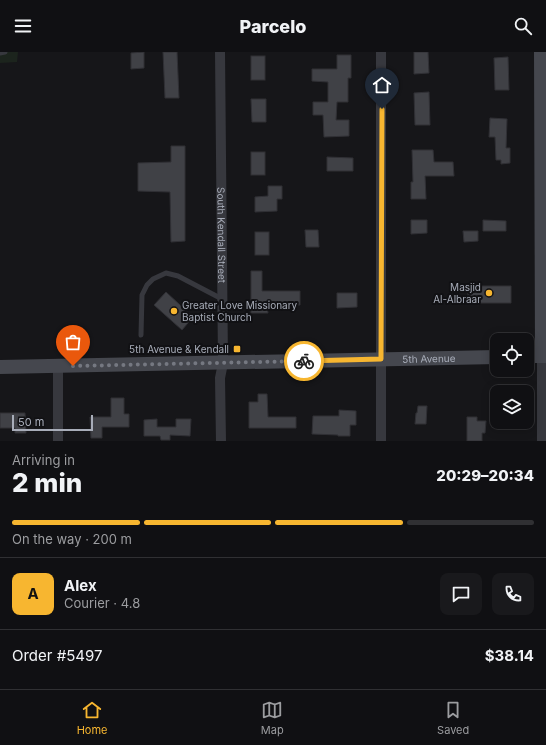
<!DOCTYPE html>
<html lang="en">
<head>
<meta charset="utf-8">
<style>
	body { margin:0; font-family:Inter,sans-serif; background:#19191c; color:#f1f3f6; height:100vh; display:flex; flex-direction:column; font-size:15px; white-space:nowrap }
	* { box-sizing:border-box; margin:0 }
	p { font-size:13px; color:#9c9da0 }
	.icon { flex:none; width:22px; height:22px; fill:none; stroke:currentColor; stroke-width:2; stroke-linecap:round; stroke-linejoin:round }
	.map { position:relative; height:389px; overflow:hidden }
	.side { display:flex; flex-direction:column; background:#101013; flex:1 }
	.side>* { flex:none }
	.controls { position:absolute; left:490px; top:281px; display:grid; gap:8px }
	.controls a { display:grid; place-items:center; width:44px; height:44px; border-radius:8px; background:#101013; box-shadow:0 2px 10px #0003,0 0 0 1px #303033; font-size:20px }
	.scale { position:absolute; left:12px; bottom:10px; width:81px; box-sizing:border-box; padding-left:4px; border:2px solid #a8adb9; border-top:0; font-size:11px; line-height:14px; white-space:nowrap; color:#a8adb9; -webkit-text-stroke:3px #111114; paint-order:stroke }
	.pin { position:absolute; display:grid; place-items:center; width:34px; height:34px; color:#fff; margin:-41px -17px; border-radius:50% 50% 50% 0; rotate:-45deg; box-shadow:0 0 4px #0007 }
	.pin .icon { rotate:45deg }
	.courier { position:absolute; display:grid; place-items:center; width:40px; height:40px; margin:-20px; border:3px solid #f7b630; border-radius:50%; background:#fff; color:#222; box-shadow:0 1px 5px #0007 }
	.headline em { font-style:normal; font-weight:800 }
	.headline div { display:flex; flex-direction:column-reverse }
	.headline { display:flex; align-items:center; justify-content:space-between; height:68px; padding:0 12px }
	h1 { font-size:26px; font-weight:800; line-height:30px }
	.bar { display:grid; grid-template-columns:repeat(4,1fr); gap:6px 4px; align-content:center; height:48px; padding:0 12px }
	.bar i { height:5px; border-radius:3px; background:#303033 }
	.bar .current { background:#f7b630 }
	.bar p { grid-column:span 4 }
	.line { display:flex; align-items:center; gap:10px; padding:0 12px; border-top:1px solid #303033 }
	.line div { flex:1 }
	.round { display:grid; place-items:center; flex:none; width:42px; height:42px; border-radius:8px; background:#19191c }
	header { display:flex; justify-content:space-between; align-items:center; height:52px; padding:0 12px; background:#101013; font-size:18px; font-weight:800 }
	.tabs { display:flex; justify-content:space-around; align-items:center; height:56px; border-top:1px solid #303033; background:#101013; font-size:11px; color:#9c9da0 }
	.tabs a { display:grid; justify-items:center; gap:2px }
	.tabs .current { color:#f7b630 }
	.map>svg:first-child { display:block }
	.green { fill:#1c241d }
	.building { fill:#404146; stroke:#303035 }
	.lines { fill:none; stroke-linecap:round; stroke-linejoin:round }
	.lane { stroke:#37383e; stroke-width:5 }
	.street { stroke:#37383e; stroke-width:10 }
	.secondary { stroke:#45474e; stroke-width:14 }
	.done { stroke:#757881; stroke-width:4; stroke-dasharray:0 7.2 }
	.route { stroke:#f7b630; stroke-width:5 }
	.poi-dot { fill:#f7b630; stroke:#111114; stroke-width:1.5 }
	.labels { text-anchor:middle; stroke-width:4; stroke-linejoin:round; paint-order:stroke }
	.street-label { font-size:10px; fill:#a8adb9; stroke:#111114 }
	.poi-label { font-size:10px; fill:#a8adb9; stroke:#111114; text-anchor:end }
</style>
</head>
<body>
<header><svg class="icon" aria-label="menu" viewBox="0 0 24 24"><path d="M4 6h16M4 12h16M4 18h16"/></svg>Parcelo<svg class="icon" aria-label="search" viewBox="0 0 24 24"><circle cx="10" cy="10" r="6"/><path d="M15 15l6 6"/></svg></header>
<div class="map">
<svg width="546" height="389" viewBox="0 0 546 389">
	<rect width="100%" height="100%" fill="#161619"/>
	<path class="green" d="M0 0H18L17 10 0 11Z"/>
	<g class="building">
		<path d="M144 0V16L131 17V1Z"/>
		<path d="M163 0H177L179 46H165Z"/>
		<path d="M414 0H428L429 21 414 22Z"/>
		<path d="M337 3H351V26H348V50H337L336 68H349V84L324 85 323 63H313V50H328V30L312 29V17H337Z"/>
		<rect x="251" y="4" width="14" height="24"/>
		<path d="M508 5 509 38H495L494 6Z"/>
		<path d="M429 40 430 73H415L414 41Z"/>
		<path d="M251 47H266V70H252Z"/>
		<path d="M490 66 507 67 506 96H510V111L501 112V108H496L495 85H489Z"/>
		<path d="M171 94H185V189L171 190 170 140 138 139V111L171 110Z"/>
		<path d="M412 98H433L434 110H453L454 124H425L426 147H411V130H413Z"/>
		<rect x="251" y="100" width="14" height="23"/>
		<path d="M327 105 353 106V119H327Z"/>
		<path d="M268 134H282V147H277V159L255 160V145L268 144Z"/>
		<path d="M411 168H427V181L411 182Z"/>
		<path d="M483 168 506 169V179H483Z"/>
		<path d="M305 178H318L319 195H306Z"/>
		<path d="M463 179H478V189L464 190Z"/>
		<rect x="255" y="180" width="14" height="23"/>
		<path d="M251 219H262V239H300V253H283V256L267 255 268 261H251Z"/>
		<path d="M468 234H511V251H475V248H468Z"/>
		<path d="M166 240 193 265 182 278 154 253Z"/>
		<path d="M337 241H357V255L337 256Z"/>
		<path d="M258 342H267L268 365H296V376H249V350H258Z"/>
		<path d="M111 346H124V362H129V375H102V386H91L90 365H111Z"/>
		<path d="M418 354H427L426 372H415L416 361H417Z"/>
		<path d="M339 358 356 359V373H350V384H338V383L312 382 313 364H339Z"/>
		<path d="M0 361H25L26 381H15V376H0Z"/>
		<path d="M467 365H477V369H486L485 381H482V389H467Z"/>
		<path d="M157 367V375H176V367H191L190 384 170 383V388H161L160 384H144V368Z"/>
	</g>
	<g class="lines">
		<g class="lane">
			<path d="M0 1 5 0"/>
			<path d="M141 283 142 243 147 233 153 227 166 221 178 224 222 247"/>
		</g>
		<g class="street">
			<path id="s1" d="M220 0 223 311 220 326 221 389"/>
			<path d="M381 0V389"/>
			<path d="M542 304V389"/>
			<path d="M58 315V389"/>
		</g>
		<g class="secondary">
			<path d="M541 0 542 304"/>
			<path d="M527 304H546"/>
			<path id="s2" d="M0 315 497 305"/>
		</g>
	</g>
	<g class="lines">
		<path class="done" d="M73 314 304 309"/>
		<path class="route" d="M304 309 381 307 382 57"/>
	</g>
	<g class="poi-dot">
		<circle cx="489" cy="241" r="4"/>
		<circle cx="174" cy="259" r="4"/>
		<rect x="233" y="293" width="8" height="8" rx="2"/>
	</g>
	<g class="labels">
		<g class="street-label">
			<text dy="4" stroke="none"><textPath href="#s1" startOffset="183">South Kendall Street</textPath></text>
			<text dy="4" stroke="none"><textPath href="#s2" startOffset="429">5th Avenue</textPath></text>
		</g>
		<g class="poi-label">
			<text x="481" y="239">Masjid<tspan x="481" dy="12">Al-Albraar</tspan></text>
			<text x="182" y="257" text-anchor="start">Greater Love Missionary<tspan x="182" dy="12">Baptist Church</tspan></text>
			<text x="229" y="301">5th Avenue &amp; Kendall</text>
		</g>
	</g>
</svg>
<div class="controls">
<a><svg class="icon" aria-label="locate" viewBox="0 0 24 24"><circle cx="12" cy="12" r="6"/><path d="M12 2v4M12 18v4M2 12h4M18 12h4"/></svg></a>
<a><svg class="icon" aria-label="layers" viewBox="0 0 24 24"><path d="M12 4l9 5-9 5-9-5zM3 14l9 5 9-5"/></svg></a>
</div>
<div class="scale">50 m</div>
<div class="pin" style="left:73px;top:314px;background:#ea580c"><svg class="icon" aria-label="bag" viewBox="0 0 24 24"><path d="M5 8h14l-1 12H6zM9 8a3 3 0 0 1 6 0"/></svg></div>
<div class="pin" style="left:382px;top:57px;background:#1f2937"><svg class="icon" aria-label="home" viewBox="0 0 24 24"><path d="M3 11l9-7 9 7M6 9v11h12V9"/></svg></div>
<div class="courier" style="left:304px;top:309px"><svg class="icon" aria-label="bike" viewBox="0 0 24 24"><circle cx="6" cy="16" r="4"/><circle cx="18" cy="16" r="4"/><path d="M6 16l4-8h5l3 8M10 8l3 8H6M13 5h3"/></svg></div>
</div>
<section class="side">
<div class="headline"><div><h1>2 min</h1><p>Arriving in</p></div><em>20:29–20:34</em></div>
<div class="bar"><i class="current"></i><i class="current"></i><i class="current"></i><i></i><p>On the way · 200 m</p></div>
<div class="line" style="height:72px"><b class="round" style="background:#f7b630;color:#111">A</b><div><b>Alex</b><p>Courier · 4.8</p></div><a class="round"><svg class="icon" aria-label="chat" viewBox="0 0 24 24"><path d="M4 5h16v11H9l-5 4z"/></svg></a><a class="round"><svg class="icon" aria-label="phone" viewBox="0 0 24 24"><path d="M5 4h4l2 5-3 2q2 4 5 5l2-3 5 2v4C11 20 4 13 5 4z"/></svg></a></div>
<div class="line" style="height:52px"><div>Order #5497</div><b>$38.14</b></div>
</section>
<nav class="tabs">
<a class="current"><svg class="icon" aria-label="home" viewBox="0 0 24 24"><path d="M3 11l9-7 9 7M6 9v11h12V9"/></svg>Home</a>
<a><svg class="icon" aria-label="map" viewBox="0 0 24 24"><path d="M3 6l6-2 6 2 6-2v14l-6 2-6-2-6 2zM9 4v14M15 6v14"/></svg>Map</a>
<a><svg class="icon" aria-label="saved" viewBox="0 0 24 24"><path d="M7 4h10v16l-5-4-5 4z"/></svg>Saved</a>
</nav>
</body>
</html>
